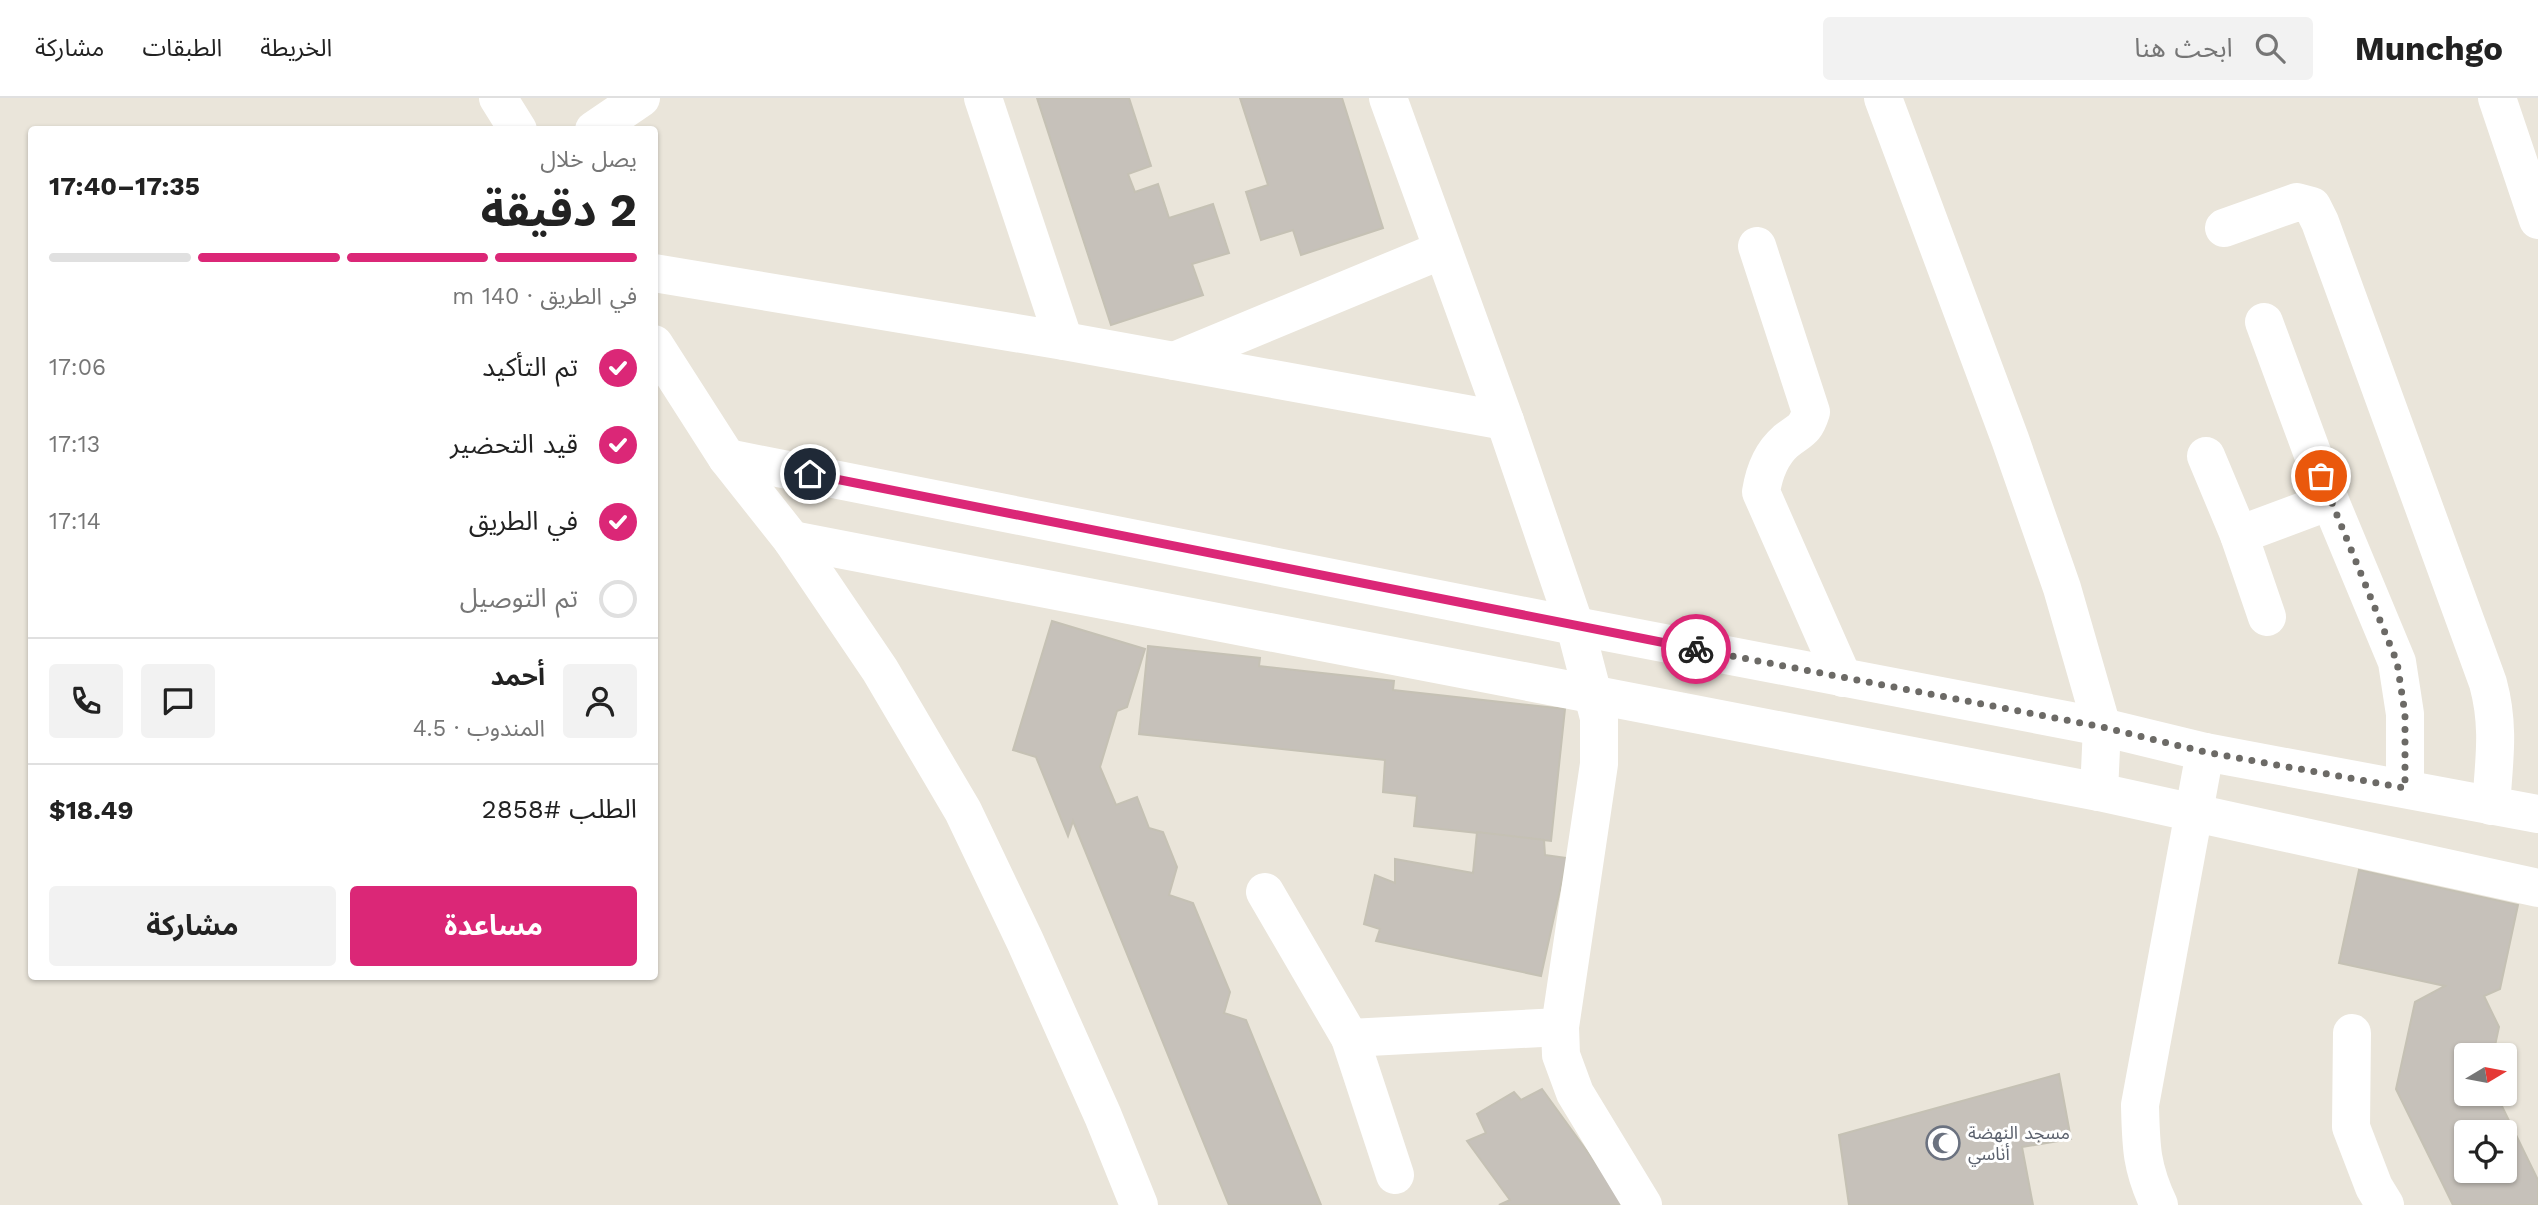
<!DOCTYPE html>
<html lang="ar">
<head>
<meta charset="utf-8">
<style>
	body { margin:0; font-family:"Work Sans","Noto Sans Arabic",sans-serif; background:#f2f2f2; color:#222; direction:rtl; height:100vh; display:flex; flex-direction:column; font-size:26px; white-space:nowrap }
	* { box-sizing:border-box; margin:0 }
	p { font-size:23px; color:#767676 }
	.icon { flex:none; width:38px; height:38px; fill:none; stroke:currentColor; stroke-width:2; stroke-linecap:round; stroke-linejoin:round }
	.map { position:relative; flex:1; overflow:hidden; direction:ltr }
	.panel { position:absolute; left:28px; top:28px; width:630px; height:854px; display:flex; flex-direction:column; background:#fff; border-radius:7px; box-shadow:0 2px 5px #0004; direction:rtl }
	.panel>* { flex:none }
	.needle { width:46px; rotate:80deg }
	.fabs { position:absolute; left:2454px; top:945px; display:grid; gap:14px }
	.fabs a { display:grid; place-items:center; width:63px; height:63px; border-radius:7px; background:#fff; box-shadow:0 2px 5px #0004; font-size:35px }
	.pin { position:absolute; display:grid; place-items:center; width:60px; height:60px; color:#fff; margin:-30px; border:4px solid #fff; border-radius:50%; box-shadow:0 2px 7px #0007 }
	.courier { position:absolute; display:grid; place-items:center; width:70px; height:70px; margin:-35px; border:5px solid #db2777; border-radius:50%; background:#fff; color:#222; box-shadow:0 2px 9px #0007 }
	.overview em { font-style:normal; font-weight:700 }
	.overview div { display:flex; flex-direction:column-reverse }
	.overview { display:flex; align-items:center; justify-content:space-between; height:119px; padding:0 21px }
	h1 { font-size:46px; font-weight:700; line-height:52px }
	.bar { display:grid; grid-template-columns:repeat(4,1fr); gap:10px 7px; align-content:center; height:84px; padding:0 21px }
	.bar i { height:9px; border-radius:5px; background:#e0e0e0 }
	.bar .current { background:#db2777 }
	.bar p { grid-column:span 4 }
	.line { display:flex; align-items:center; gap:18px; padding:0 21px; border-top:2px solid #e0e0e0 }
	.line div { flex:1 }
	.round { display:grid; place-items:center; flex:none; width:74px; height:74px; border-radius:7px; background:#f2f2f2 }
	ol { padding:0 21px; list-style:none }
	li { display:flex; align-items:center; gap:21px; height:77px }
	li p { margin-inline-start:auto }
	li .icon { padding:7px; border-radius:50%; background:#db2777; color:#fff; stroke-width:4 }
	li:last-child { color:#767676 }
	li i { width:38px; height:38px; border:4px solid #e0e0e0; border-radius:50% }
	.button { display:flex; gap:14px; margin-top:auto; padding:14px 21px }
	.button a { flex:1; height:80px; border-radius:7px; background:#db2777; color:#fff; font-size:28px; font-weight:700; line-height:80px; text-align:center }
	.button a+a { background:#f2f2f2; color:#222 }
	header { display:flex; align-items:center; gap:42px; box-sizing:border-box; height:98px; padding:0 35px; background:#fff; border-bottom:2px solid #e0e0e0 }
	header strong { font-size:33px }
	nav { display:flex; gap:38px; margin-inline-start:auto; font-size:24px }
	.search { width:490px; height:63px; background:#f2f2f2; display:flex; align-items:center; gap:18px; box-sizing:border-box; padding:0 24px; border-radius:7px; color:#767676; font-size:26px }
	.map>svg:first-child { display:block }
	.building { fill:#c6c1ba; stroke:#c5c1b4; stroke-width:2; fill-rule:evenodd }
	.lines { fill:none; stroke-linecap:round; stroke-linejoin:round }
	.minor { stroke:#fff; stroke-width:38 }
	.done { stroke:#6c6a66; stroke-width:7; stroke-dasharray:0 12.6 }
	.route { stroke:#db2777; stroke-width:9 }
	.labels { text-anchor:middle; stroke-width:6; stroke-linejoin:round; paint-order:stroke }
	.worship-label { font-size:18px; fill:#5b616d; stroke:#fff; text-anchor:start }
</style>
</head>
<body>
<header>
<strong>Munchgo</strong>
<div class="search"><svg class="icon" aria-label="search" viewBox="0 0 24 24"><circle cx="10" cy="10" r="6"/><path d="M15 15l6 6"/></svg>ابحث هنا</div>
<nav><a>الخريطة</a><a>الطبقات</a><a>مشاركة</a></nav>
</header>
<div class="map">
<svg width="2538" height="1107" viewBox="0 0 2538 1107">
	<rect width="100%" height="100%" fill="#eae5da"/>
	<g class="building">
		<path d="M1037 0H1129L1151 68 1128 76 1135 94 1158 86 1169 120 1213 106 1229 155 1192 166 1203 197 1111 227Z"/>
		<path d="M1240 0H1342L1383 130 1301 157 1293 132 1261 142 1246 94 1268 87Z"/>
		<path d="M1052 523 1145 551 1127 609 1117 613 1100 669 1116 707 1137 699 1149 730 1163 734 1177 769 1169 797 1193 805 1230 894 1224 915 1246 922 1321 1107H1229L1073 723 1068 738 1036 659 1013 652Z"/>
		<path d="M1148 548 1260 560 1259 568 1394 583 1393 592 1565 611 1551 743 1414 728 1417 698 1383 694 1385 662 1139 636Z"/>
		<path d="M1477 734 1544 742 1545 757 1567 760 1541 878 1376 843 1380 831 1364 826 1375 777 1395 785V761L1473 775Z"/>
		<path d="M2359 772 2518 807 2500 891 2484 898 2499 929 2493 957H2466V989L2463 1001 2466 1007 2488 996H2496L2538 1082V1107H2453L2396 991 2415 904 2445 888 2339 865ZM2466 1034H2504V1073H2466Z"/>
		<path d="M2059 976 2071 1041 2022 1049 2033 1107H1849L1839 1037Z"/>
		<path d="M1542 991 1626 1107H1499L1510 1102 1467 1043 1486 1035 1477 1016 1514 994 1521 1002Z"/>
	</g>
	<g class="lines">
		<g class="minor">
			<path d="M498 0 518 32"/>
			<path d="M983 0 1064 243"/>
			<path d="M1388 0 1505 323 1575 528 1599 620V666L1560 929 1561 957 1575 995 1643 1107"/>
			<path d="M1883 0 2010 341 2062 490 2102 629 2099 694"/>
			<path d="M2497 0 2538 122"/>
			<path d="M594 32 641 0"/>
			<path d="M2224 130 2297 104 2312 108 2320 124 2488 585C2500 629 2494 663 2491 708"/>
			<path d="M1757 148 1811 314C1805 333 1800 332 1786 343 1771 356 1764 375 1761 394L1843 580"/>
			<path d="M654 175 1064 243 1505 323"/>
			<path d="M2264 224 2330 403 2397 564 2405 616V690"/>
			<path d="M654 246 727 360 792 442 880 572 963 713 1025 843 1103 1018 1139 1107"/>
			<path d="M1174 263 1442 152"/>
			<path d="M2206 358 2239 437 2267 519"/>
			<path d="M727 360 1575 528 2102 629 2205 654 2538 716"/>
			<path d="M2239 437 2330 403"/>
			<path d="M792 442 2099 694 2538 790"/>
			<path d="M1265 794 1350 940 1560 929"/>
			<path d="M2352 935 2351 1029 2374 1089 2385 1107"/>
			<path d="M1350 940 1395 1077"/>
			<path d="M2159 1107C2141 1069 2141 1048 2140 1007L2205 654"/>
		</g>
	</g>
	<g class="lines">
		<path class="done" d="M1696 551 2102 629 2205 654 2405 690V616L2397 564 2321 378"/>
		<path class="route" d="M810 376 1696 551"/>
	</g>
	<defs>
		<symbol id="mosque-ring" viewBox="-11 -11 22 22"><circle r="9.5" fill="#fff" stroke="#6b7280" stroke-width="1.5"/><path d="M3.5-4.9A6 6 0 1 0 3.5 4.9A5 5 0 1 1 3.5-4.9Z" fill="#6b7280"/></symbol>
	</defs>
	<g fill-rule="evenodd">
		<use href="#mosque-ring" x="1924" y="1026" width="38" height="38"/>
	</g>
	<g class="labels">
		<g class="worship-label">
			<text x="1968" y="1041">مسجد النهضة<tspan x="1968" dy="21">أناسي</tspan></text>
		</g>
	</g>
</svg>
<div class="fabs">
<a><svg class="needle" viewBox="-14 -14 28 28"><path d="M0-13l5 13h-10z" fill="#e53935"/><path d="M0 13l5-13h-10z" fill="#767676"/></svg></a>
<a><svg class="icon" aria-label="locate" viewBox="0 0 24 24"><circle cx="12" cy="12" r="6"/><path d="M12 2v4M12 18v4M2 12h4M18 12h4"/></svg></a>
</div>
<div class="pin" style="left:2321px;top:378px;background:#ea580c"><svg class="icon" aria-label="bag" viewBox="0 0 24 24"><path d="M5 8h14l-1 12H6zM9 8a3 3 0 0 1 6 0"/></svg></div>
<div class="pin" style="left:810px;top:376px;background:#1f2937"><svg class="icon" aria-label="home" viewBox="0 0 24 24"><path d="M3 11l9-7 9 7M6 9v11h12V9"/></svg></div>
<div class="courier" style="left:1696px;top:551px"><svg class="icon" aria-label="bike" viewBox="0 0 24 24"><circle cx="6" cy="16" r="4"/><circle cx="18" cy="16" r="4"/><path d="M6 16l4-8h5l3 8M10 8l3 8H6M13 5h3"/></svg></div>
<section class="panel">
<div class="overview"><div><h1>2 دقيقة</h1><p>يصل خلال</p></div><em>17:35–17:40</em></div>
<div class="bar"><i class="current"></i><i class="current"></i><i class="current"></i><i></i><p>في الطريق · 140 m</p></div>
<ol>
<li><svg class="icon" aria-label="check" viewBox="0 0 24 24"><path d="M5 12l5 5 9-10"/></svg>تم التأكيد<p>17:06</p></li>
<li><svg class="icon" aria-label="check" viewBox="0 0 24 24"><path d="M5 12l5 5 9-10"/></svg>قيد التحضير<p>17:13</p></li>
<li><svg class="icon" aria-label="check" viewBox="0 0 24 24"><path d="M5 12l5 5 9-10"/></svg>في الطريق<p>17:14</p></li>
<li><i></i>تم التوصيل</li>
</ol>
<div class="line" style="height:126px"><a class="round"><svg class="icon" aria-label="person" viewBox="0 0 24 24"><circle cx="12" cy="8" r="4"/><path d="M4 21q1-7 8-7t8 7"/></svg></a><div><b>أحمد</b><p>المندوب · 4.5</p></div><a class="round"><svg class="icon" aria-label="chat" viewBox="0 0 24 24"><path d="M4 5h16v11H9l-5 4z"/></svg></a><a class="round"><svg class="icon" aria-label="phone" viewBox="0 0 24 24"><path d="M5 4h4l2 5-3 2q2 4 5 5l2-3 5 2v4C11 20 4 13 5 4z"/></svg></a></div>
<div class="line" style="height:91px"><div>الطلب #2858</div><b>$18.49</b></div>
<div class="button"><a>مساعدة</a><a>مشاركة</a></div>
</section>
</div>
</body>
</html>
